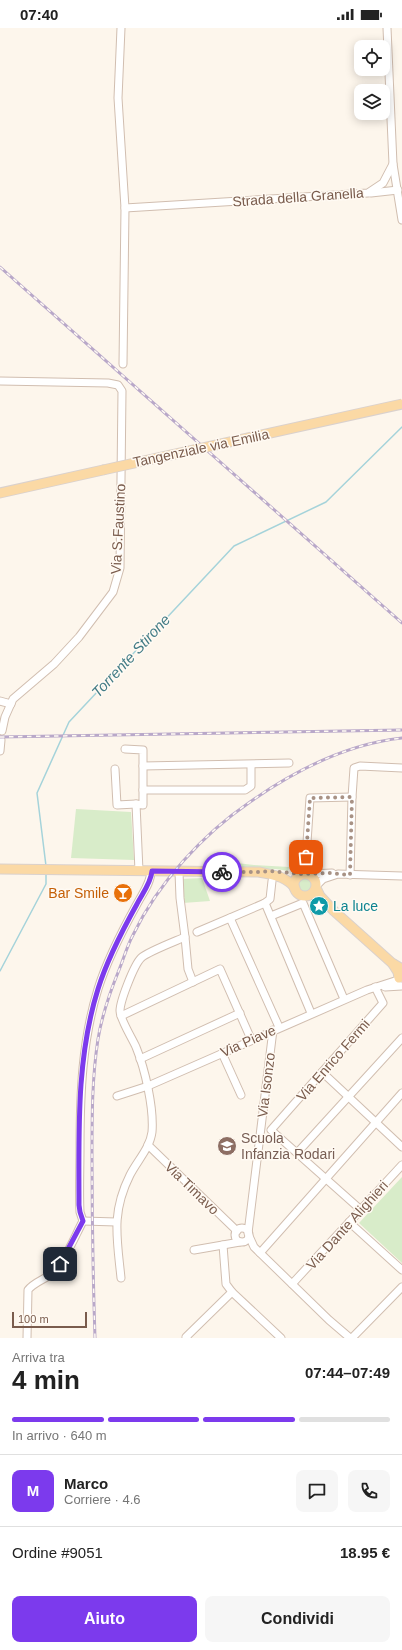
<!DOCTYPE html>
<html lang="it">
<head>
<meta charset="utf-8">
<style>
	body { margin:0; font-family:Helvetica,sans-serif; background:#f6f6f6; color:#222; height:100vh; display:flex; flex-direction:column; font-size:15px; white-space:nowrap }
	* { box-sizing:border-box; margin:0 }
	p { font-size:13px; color:#767676 }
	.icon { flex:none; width:22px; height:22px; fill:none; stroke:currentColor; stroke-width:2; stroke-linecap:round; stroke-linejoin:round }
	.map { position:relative; height:1310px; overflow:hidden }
	.panel { display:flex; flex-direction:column; background:#fff; flex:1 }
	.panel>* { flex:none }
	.fabs { position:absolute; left:354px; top:12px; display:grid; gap:8px }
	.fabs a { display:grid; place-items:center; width:36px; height:36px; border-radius:8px; background:#fff; box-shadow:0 2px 10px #0003; font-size:20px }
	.scale { position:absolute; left:12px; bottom:10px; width:75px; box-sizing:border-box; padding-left:4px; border:2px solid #7a5c4d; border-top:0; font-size:11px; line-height:14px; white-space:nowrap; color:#7a5c4d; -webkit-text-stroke:3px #fffaf3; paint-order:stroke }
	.pin { position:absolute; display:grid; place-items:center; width:34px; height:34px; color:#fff; margin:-17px; border-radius:8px; box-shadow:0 2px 6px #0006 }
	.courier { position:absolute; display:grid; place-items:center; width:40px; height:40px; margin:-20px; border:3px solid #7c3aed; border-radius:50%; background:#fff; color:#222; box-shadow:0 1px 5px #0007 }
	.head em { font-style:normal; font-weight:600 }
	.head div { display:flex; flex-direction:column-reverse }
	.head { display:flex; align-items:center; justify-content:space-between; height:68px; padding:0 12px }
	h1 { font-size:26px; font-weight:600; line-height:30px }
	.bar { display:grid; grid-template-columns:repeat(4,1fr); gap:6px 4px; align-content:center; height:48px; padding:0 12px }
	.bar i { height:5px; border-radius:3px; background:#e0e0e0 }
	.bar .active { background:#7c3aed }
	.bar p { grid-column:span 4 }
	.line { display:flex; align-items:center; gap:10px; padding:0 12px; border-top:1px solid #e0e0e0 }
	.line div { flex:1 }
	.round { display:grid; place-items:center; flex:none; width:42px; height:42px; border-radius:8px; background:#f6f6f6 }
	.primary-button { display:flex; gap:8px; margin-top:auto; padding:8px 12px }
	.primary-button a { flex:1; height:46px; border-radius:8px; background:#7c3aed; color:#fff; font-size:16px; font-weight:600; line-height:46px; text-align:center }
	.primary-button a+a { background:#f6f6f6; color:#222 }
	.status { display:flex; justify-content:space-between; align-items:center; height:28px; padding:0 20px; background:#fff; direction:ltr }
	.status svg { height:11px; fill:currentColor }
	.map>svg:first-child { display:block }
	.green { fill:#d8ecc9 }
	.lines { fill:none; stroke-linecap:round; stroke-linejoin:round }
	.stream { stroke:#a5d3da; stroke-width:1.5 }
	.minor-casing { stroke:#d1beb0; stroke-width:9 }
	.major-casing { stroke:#dad1cd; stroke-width:11 }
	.minor { stroke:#fff; stroke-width:7 }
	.major { stroke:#fbd9a5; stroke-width:9 }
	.rail-casing { stroke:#b9a8c9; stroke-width:3 }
	.rail { stroke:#fffaf3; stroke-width:1.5; stroke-dasharray:4.5; stroke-linecap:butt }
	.major-bridge-casing { stroke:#dad1cd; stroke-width:11; stroke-linecap:butt }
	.major-bridge { stroke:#fbd9a5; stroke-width:9 }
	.done { stroke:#a89285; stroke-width:4; stroke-dasharray:0 7.2 }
	.route { stroke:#7c3aed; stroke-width:5 }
	.labels { text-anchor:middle; stroke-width:3; stroke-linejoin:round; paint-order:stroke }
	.street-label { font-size:14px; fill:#7a5c4d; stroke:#fffaf3 }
	.food-label { font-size:14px; fill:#c56008; stroke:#fffaf3; text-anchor:end }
	.culture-label { font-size:14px; fill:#0d838f; stroke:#fffaf3; text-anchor:start }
	.education-label { font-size:14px; fill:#785e54; stroke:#fffaf3; text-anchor:start }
	.water-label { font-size:15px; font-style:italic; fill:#437c86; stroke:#fffaf3 }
</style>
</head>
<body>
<div class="status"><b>07:40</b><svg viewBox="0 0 49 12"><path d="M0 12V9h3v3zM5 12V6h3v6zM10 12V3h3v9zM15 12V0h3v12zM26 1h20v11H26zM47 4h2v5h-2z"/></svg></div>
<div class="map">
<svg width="402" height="1310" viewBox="0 0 402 1310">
	<rect width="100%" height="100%" fill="#fdf6ec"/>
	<g class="green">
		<path d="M76 781 131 784 134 832 71 830Z"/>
		<path d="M228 834 254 837 289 839 288 843 276 841 228 840Z"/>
		<circle cx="305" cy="857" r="7"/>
		<path d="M202 850 210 873 183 875 181 851Z"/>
		<path d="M402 1149V1235L359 1195Z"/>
	</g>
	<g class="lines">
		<g class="stream">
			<path d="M46 838 37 765 69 694 234 518 326 474 402 399"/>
			<path d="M0 943 46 856V844"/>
		</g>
		<defs>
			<g id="minor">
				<path d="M121 0 118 70 125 180 123 336"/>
				<path d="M393 136 402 192"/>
				<path d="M371 165 398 162"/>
				<path d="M125 180 368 165 383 155 393 136 387 0"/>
				<path d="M0 353 108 355 118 357 122 363 120 540 113 564 79 609 54 636 13 671 5 689 2 703"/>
				<path d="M0 673 11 676"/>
				<path d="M125 721 143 722V777L136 776 139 843"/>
				<path d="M0 723 1 712"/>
				<path d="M143 738 289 735"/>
				<path d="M115 741 117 777 136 776"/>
				<path d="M143 762H245L251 758V737"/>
				<path d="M307 845 304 838 306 829 310 770 352 769"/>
				<path d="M310 846 332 845"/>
				<path d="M350 847 352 769 354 740 360 738 402 740"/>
				<path d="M317 857 323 851 338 846 402 848"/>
				<path d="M265 875 311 985"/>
				<path d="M271 888 303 875 344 971"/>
				<path d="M230 890 279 999"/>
				<path d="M197 904 265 875 270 871 272 853"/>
				<path d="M185 909 188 941 193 954"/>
				<path d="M385 959 402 958"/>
				<path d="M121 988 220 941 251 1011"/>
				<path d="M222 1025 241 1067"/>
				<path d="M140 1031 240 985"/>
				<path d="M322 1044 402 1119"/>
				<path d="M117 1068 148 1058 367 962 398 952"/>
				<path d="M148 1117 237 1203"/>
				<path d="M297 1125 402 1010"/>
				<path d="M361 1182 271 1102 383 975 375 959"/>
				<path d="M83 1193 80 1184C79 1163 80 1141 80 1120 80 1066 82 1013 98 961 107 932 122 903 137 876 142 866 151 855 151 843"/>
				<path d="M83 1193 116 1194"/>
				<path d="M349 1194 402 1242"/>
				<circle cx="242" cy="1207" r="7"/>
				<path d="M248 1205 273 1002"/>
				<path d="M249 1208 254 1219 329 1292 350 1310"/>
				<path d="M223 1217 226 1256 232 1264 281 1310"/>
				<path d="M194 1222 240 1214"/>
				<path d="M260 1225 402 1065"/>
				<path d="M121 1250C117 1210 111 1185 130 1147 137 1133 150 1120 152 1104 154 1080 145 1041 136 1019 132 1010 120 991 120 983 120 973 134 937 141 930 147 924 176 913 185 909L180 870 179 844"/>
				<path d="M292 1256 402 1137"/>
				<path d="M27 1310 28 1262C34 1254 46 1251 54 1244 64 1235 76 1206 83 1193"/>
				<path d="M187 1310 186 1309 232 1264"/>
				<path d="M352 1310 402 1259"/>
			</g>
			<g id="major">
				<path d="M0 465 103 442"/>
				<path d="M0 841 259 844C273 847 286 848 295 860"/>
				<circle cx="305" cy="857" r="11"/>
				<path d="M316 860 320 868 334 883 392 935 402 941"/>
				<path d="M393 936 398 944 399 950"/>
			</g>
		</defs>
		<use href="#minor" class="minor-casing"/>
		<use href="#major" class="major-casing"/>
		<use href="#minor" class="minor"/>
		<use href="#major" class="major"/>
		<defs>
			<g id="rail">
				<path d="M0 239 402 595"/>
				<path d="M0 709 402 702"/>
				<path d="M95 1310C93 1249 92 1189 92 1128 92 1088 92 1050 98 1011 102 987 110 964 119 942 124 930 127 918 133 907 158 855 203 806 250 774 294 743 347 716 402 710"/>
			</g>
		</defs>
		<use href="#rail" class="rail-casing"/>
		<use href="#rail" class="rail"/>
		<defs>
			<path id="major-bridge" d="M103 442 402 376"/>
		</defs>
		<use href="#major-bridge" class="major-bridge-casing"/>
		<use href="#major-bridge" class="major-bridge"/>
	</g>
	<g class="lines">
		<path class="done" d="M222 844H259L271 843 300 846 331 845 350 847 352 769 310 770 306 829"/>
		<path class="route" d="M60 1236 83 1193 80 1184 79 1177C79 1105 76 1031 98 961 107 932 122 903 137 876 142 866 151 855 152 843L222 844"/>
	</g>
	<defs>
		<symbol id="bar-disc" viewBox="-11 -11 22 22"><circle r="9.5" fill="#e8710a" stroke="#fffaf3"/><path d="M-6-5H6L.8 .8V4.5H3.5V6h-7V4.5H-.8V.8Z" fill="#fff"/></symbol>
		<symbol id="sight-disc" viewBox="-11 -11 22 22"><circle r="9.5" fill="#0f9aa8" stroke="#fffaf3"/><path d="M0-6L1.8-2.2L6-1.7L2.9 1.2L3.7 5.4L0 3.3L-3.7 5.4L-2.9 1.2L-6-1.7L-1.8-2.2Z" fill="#fff"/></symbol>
		<symbol id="school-disc" viewBox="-11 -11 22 22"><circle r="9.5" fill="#8d6e63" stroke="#fffaf3"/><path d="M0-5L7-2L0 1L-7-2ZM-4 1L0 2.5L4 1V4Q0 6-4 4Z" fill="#fff"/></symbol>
	</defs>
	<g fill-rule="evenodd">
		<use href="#bar-disc" x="112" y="854" width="22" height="22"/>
		<use href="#sight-disc" x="308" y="867" width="22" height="22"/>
		<use href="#school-disc" x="216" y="1107" width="22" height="22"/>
	</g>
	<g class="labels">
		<g class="street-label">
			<text transform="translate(298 169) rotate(-4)" y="5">Strada della Granella</text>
			<text transform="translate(201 420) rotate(-12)" y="5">Tangenziale via Emilia</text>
			<text transform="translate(118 501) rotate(-87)" y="5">Via S.Faustino</text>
			<text transform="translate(248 1013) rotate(-24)" y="5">Via Piave</text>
			<text transform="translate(333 1032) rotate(-49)" y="5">Via Enrico Fermi</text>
			<text transform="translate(266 1057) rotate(-83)" y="5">Via Isonzo</text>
			<text transform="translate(192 1160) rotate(44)" y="5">Via Timavo</text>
			<text transform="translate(347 1197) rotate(-48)" y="5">Via Dante Alighieri</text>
		</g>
		<g class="food-label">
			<text x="109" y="870">Bar Smile</text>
		</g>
		<g class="culture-label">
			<text x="333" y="883">La luce</text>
		</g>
		<g class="education-label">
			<text x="241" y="1115">Scuola<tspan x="241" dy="16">Infanzia Rodari</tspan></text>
		</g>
		<g class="water-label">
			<text transform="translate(131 628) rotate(-47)" y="5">Torrente Stirone</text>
		</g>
	</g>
</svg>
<div class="fabs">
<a><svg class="icon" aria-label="locate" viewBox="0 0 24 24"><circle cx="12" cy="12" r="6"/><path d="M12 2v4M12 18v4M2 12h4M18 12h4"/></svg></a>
<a><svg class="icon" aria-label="layers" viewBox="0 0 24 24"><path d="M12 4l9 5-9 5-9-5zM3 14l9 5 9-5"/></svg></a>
</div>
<div class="scale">100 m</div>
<div class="pin" style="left:306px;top:829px;background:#ea580c"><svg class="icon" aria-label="bag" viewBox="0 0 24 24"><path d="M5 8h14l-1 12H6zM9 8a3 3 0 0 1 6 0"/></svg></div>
<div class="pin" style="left:60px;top:1236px;background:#1f2937"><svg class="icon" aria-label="home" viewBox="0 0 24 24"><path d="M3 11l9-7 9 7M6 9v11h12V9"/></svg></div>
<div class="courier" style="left:222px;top:844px"><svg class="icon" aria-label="bike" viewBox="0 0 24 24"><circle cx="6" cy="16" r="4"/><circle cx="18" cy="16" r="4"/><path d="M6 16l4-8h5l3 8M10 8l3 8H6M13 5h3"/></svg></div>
</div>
<section class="panel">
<div class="head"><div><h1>4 min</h1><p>Arriva tra</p></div><em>07:44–07:49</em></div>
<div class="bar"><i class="active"></i><i class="active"></i><i class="active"></i><i></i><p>In arrivo · 640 m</p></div>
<div class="line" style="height:72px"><b class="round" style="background:#7c3aed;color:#fff">M</b><div><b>Marco</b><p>Corriere · 4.6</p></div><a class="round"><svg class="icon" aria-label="chat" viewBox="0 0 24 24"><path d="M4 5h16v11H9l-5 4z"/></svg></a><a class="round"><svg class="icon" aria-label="phone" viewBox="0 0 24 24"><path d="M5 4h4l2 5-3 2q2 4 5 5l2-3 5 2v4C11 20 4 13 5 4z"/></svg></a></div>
<div class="line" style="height:52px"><div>Ordine #9051</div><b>18.95 €</b></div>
<div class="primary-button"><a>Aiuto</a><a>Condividi</a></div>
</section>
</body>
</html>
